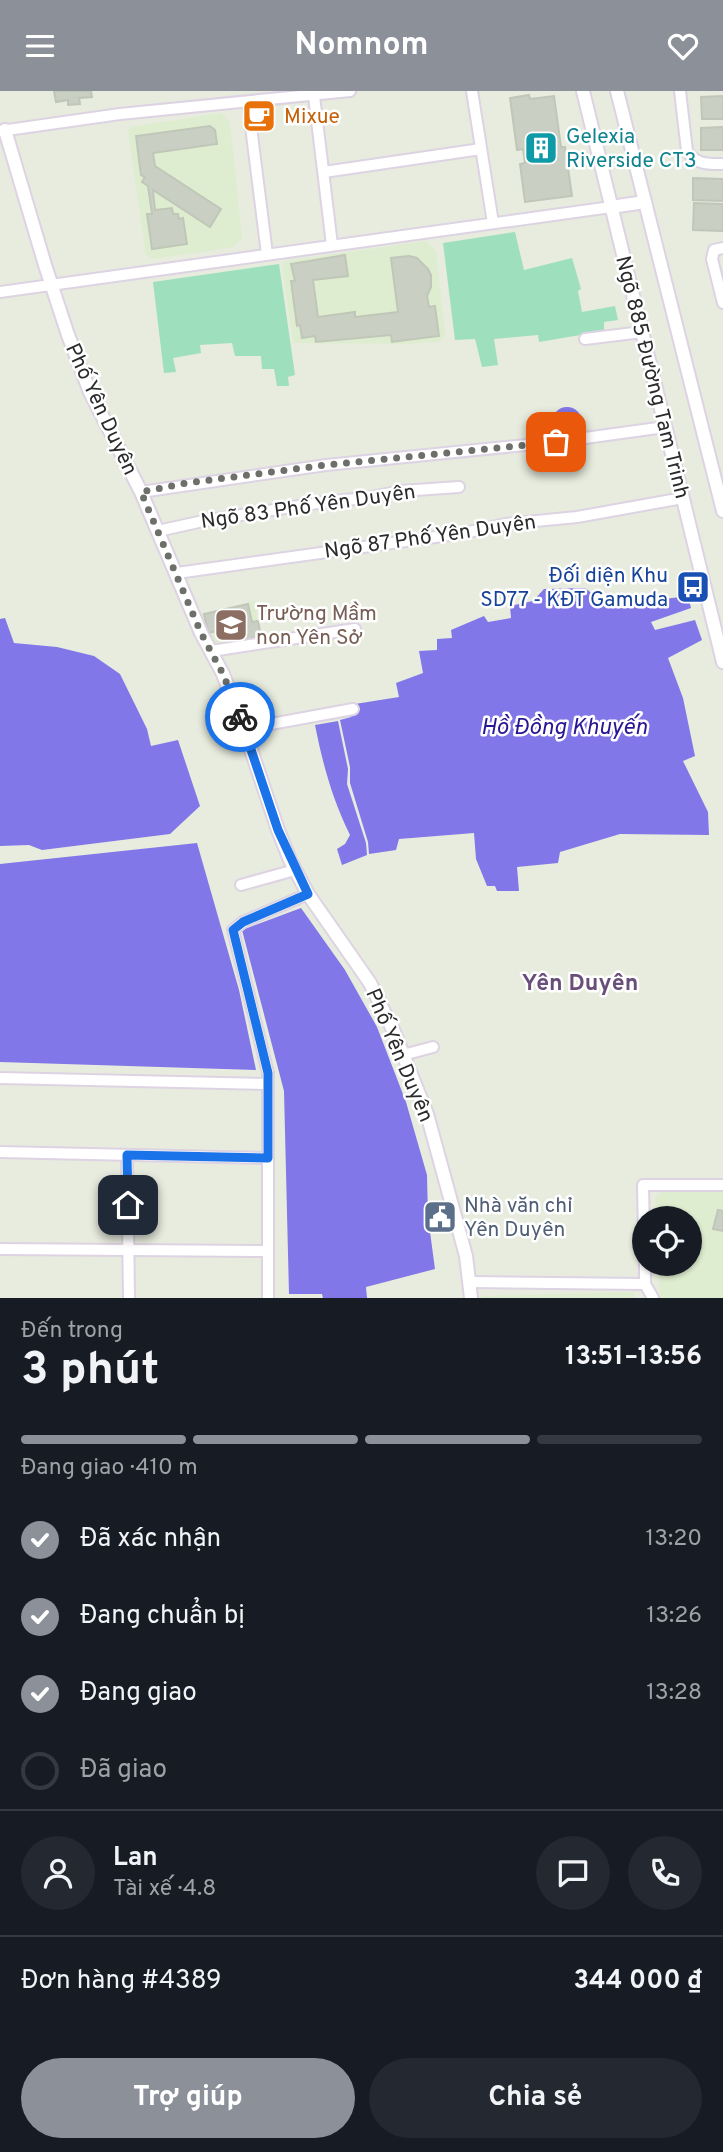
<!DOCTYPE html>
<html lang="vi">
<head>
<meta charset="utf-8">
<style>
	body { margin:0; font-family:Overpass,sans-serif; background:#242831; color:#f1f3f6; height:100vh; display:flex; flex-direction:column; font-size:26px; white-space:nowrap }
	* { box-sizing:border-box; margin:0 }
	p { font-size:23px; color:#9ea1a6 }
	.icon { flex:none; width:38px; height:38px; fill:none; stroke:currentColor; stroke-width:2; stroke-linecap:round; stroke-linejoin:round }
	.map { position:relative; height:1207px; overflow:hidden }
	.panel { display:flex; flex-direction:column; background:#171b24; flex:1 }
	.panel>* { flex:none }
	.buttons { position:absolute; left:632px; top:1115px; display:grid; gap:14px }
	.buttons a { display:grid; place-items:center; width:70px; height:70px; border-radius:50%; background:#171b24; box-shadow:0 2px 5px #0004; font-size:35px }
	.pin { position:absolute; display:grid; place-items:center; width:60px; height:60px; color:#fff; margin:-30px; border-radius:14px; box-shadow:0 4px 10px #0006 }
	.courier { position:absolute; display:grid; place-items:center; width:70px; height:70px; margin:-35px; border:5px solid #1a73e8; border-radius:50%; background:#fff; color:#222; box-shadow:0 2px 9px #0007 }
	.headline em { font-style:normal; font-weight:700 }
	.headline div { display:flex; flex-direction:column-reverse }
	.headline { display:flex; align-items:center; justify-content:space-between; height:119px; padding:0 21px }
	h1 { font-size:46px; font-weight:700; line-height:52px }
	.bar { display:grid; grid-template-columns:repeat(4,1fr); gap:10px 7px; align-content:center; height:84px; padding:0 21px }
	.bar i { height:9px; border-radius:5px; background:#363941 }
	.bar .on { background:#8c9099 }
	.bar p { grid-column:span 4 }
	.line { display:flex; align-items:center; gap:18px; padding:0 21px; border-top:2px solid #363941 }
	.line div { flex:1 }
	.round { display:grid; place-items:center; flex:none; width:74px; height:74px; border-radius:37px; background:#242831 }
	ol { padding:0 21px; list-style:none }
	li { display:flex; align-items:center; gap:21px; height:77px }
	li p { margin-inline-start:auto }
	li .icon { padding:7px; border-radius:50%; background:#8c9099; color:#fff; stroke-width:4 }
	li:last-child { color:#9ea1a6 }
	li i { width:38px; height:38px; border:4px solid #363941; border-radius:50% }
	.cta { display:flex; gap:14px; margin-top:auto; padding:14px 21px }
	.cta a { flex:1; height:80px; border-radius:42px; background:#8c9099; color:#fff; font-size:28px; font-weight:700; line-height:80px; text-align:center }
	.cta a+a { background:#242831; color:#f1f3f6 }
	header { display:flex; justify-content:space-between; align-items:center; height:91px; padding:0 21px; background:#8c9099; color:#fff; font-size:32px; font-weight:700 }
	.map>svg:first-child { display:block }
	.education { fill:#deedcf }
	.green { fill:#9edfbd }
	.water { fill:#8177e8 }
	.building { fill:#c9cfc3; stroke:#c0c7b8; stroke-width:2 }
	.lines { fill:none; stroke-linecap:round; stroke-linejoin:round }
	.minor-casing { stroke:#ddd3e3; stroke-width:14 }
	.tertiary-casing { stroke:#ddd3e3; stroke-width:16 }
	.minor { stroke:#fff; stroke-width:10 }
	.tertiary { stroke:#fff; stroke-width:12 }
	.done { stroke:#6d6f6a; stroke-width:7; stroke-dasharray:0 12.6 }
	.route { stroke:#1a73e8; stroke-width:9 }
	.labels { text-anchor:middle; stroke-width:5; stroke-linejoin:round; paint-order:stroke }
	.food-label { font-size:21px; fill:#c56008; stroke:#fff; text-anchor:start }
	.culture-label { font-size:21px; fill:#0d838f; stroke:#fff; text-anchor:start }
	.street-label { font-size:21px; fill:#2b2b2b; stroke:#fff }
	.transit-label { font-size:21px; fill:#164399; stroke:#fff; text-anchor:end }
	.education-label { font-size:21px; fill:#785e54; stroke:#fff; text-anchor:start }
	.service-label { font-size:21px; fill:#4e5e75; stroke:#fff; text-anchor:start }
	.water-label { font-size:23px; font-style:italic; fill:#2a1595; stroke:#fff }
	.neighbourhood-label { font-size:23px; font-weight:bold; fill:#6a4e7a; stroke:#fff }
</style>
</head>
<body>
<header><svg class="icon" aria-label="menu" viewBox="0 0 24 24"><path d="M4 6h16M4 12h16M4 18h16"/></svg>Nomnom<svg class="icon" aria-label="heart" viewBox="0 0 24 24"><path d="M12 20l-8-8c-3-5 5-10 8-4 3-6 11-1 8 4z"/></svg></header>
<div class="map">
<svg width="723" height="1207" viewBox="0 0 723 1207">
	<rect width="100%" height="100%" fill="#e7ecde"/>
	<g class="education">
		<path d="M221 22 230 31 242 146 234 156 154 168 146 164 128 40 131 36Z"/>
		<path d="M425 150 436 160 445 244 439 251 401 253 293 252 282 174 285 170Z"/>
		<path d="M254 510 261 545 214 555 198 524Z"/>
		<path d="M664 1098 723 1099V1207H660L658 1173 690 1172V1127H656L655 1108Z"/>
		<path d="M634 1201V1207H482L481 1205Z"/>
	</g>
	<g class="green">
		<path d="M515 141 524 179 572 167 581 198 578 200 582 221 615 215 618 229 604 231V240L539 251 538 244 494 248 498 274 482 276 475 248 455 249 443 152Z"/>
		<path d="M279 173 295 284 288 286 289 295H277L274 278H262L261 265H235L232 252 200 254 201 262 173 267 176 281 164 282 153 191Z"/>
	</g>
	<g class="water">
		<circle cx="567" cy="331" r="15"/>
		<path d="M585 497 608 515 688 505 691 517 651 531 655 539 695 529 702 549 668 567 683 607 695 665 683 670 708 721 709 744 620 743 560 761 558 772 517 776 519 800H497L495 795H487L476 768 474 742 399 748 396 759 369 763 368 751 350 692V676L340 629 351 626 355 613 399 606 396 592 423 582 419 560 437 559V548L452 547 451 539 484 525 488 531 511 527 510 515 533 510 544 498Z"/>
		<path d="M5 527 14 552 57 556 94 565 120 583 147 638 151 655 178 649 200 715 170 743 42 759 29 754 0 755V528Z"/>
		<path d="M338 630 348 678 347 693 366 752 367 764 342 774 337 758 345 753 350 744C332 707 323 674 315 634Z"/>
		<path d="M197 752 239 899 256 979 0 971V773Z"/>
		<path d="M301 817 345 879 377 936 406 1011 427 1084 428 1126 435 1178 366 1196 367 1207H323L322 1203H289L284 1000 242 839Z"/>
	</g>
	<g class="building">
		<path d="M54 0H91L92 6 79 7 80 13 68 14V9L56 11Z"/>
		<path d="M529 4 530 8 554 5 561 56H565L572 105 525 111 520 73 525 72 523 58 517 59 510 7Z"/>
		<path d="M723 5V28H702L701 6Z"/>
		<path d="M210 35 215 39 217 53 153 62 155 75 221 118 210 136 153 99 155 119 172 117 173 123H178L179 128 183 127 187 153 152 158 147 123H152L148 95 142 91 145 86 141 84 136 45Z"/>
		<path d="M723 36V59H701V37Z"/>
		<path d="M693 87 723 88V110L693 109Z"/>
		<path d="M694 112 723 113V140L693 139Z"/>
		<path d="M345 164 348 185 313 189 318 226 355 221V226L398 221 391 167 409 165 417 167 428 178 431 184V196L427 205 429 216 435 215 439 245 392 251 391 244 316 251 315 245 302 247 300 234 297 235 291 190H295L291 173Z"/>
		<path d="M248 513 252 531 258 530 261 545 243 549 240 535 208 542 204 523Z"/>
		<path d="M446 1113 452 1133 435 1138 429 1118Z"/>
		<path d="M718 1119 723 1120V1140L713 1138Z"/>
	</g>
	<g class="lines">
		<defs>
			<g id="minor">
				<path d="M472 0 493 132"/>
				<path d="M680 0 687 60C696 74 708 73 723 73"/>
				<path d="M314 5 332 154"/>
				<path d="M248 12 267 163"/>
				<path d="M0 40 120 23 350 0"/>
				<path d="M324 81 481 58"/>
				<path d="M723 157 714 159 712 168 723 212"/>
				<path d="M0 201 611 116"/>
				<path d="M585 248 642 241"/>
				<path d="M141 401 326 374 556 351 665 336"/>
				<path d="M158 440 203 430 324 411 366 407 401 400 459 396"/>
				<path d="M177 482 464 442 506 433 577 426 683 407"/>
				<path d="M211 560 355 538"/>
				<path d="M244 638 353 618"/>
				<path d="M241 794 295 779"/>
				<path d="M403 964 433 956"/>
				<path d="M0 987 268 993"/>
				<path d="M0 1061 268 1067"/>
				<path d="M127 1064 129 1207"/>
				<path d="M644 1144 643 1094H723"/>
				<path d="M0 1158 267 1160"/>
				<path d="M645 1172V1193L653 1207"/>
				<path d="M470 1191 645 1193"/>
				<path d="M268 1207V982L233 839 243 831 308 803"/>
			</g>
			<g id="tertiary">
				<path d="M583 0 723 571"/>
				<path d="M617 0 723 420"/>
				<path d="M5 39 45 174 68 244 90 301 141 401 201 542 223 583 244 638 278 739 290 769 308 803 370 892 394 941 427 1023 466 1165 471 1207"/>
				<path d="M611 116 645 111"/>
			</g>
		</defs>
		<use href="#minor" class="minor-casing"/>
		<use href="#tertiary" class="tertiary-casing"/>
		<use href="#minor" class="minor"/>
		<use href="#tertiary" class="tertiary"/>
	</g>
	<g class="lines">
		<path class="done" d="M240 626 223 583 201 542 141 401 187 392 326 374 556 351"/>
		<path class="route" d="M128 1114 127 1064 268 1067V982L233 839 243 831 308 803 278 739 240 626"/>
	</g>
	<defs>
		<symbol id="cafe-square" viewBox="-11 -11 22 22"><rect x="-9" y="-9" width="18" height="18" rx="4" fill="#e8710a" stroke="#fff"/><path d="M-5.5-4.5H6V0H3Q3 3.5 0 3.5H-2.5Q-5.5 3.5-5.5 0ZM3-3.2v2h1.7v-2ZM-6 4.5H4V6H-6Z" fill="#fff"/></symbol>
		<symbol id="building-square" viewBox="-11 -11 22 22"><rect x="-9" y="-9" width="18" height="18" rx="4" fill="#0f9aa8" stroke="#fff"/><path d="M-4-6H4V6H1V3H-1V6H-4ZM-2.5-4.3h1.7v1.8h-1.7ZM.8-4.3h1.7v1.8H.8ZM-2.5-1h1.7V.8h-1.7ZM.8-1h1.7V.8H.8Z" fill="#fff"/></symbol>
		<symbol id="bus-square" viewBox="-11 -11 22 22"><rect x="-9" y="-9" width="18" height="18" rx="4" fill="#1a4fb4" stroke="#fff"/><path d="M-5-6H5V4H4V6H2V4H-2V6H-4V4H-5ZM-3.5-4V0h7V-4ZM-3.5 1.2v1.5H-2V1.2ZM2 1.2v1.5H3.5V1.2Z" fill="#fff"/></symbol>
		<symbol id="school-square" viewBox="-11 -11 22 22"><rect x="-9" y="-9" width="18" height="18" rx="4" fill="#8d6e63" stroke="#fff"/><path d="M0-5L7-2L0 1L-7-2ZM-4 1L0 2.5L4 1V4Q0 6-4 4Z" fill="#fff"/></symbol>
		<symbol id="civic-square" viewBox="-11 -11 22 22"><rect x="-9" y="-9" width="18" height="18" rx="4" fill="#5c6f8a" stroke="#fff"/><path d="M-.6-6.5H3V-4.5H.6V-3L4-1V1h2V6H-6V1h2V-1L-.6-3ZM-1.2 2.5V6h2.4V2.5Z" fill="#fff"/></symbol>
	</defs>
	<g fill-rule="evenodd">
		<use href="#cafe-square" x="240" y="6" width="38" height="38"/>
		<use href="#building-square" x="522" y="38" width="38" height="38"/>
		<use href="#bus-square" x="674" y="477" width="38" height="38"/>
		<use href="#school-square" x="212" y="515" width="38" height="38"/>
		<use href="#civic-square" x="421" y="1107" width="38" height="38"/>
	</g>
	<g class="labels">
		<g class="food-label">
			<text x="284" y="32">Mixue</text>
		</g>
		<g class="culture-label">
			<text x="566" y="52">Gelexia<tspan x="566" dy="24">Riverside CT3</tspan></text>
		</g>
		<g class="street-label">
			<text transform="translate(653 286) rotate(76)" y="7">Ngõ 885 Đường Tam Trinh</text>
			<text transform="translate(102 318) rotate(65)" y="7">Phố Yên Duyên</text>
			<text transform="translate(308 415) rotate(-8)" y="7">Ngõ 83 Phố Yên Duyên</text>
			<text transform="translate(430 445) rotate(-8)" y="7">Ngõ 87 Phố Yên Duyên</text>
			<text transform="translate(400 964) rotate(67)" y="7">Phố Yên Duyên</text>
		</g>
		<g class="transit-label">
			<text x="668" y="491">Đối diện Khu<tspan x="668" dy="24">SD77 - KĐT Gamuda</tspan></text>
		</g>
		<g class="education-label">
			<text x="256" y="529">Trường Mầm<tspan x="256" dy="24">non Yên Sở</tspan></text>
		</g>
		<g class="service-label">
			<text x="464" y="1121">Nhà văn chỉ<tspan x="464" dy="24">Yên Duyên</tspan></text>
		</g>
		<g class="water-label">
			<text x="564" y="643">Hồ Đồng Khuyến</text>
		</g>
		<g class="neighbourhood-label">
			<text x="580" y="899">Yên Duyên</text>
		</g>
	</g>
</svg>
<div class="buttons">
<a><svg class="icon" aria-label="locate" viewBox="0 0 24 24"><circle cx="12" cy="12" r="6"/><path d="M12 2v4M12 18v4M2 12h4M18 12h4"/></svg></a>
</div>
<div class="pin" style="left:556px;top:351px;background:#ea580c"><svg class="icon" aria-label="bag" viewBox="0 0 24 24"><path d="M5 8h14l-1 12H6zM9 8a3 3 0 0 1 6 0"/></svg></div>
<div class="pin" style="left:128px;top:1114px;background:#1f2937"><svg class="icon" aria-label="home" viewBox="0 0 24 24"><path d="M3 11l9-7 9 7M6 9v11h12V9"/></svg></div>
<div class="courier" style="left:240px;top:626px"><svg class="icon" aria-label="bike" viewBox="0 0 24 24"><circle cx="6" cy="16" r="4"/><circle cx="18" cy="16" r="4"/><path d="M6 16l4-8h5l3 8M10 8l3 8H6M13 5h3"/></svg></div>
</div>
<section class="panel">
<div class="headline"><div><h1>3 phút</h1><p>Đến trong</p></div><em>13:51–13:56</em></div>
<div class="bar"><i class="on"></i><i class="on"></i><i class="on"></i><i></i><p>Đang giao · 410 m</p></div>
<ol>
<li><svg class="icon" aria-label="check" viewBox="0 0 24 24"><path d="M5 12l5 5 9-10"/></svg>Đã xác nhận<p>13:20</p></li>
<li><svg class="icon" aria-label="check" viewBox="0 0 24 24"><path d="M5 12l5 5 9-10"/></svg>Đang chuẩn bị<p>13:26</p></li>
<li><svg class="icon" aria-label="check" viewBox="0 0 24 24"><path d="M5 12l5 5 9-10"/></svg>Đang giao<p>13:28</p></li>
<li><i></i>Đã giao</li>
</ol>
<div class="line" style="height:126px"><a class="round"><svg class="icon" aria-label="person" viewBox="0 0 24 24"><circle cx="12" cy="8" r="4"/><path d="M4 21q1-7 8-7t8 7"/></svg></a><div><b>Lan</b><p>Tài xế · 4.8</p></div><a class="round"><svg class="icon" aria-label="chat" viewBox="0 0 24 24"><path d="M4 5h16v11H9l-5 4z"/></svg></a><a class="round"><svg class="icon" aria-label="phone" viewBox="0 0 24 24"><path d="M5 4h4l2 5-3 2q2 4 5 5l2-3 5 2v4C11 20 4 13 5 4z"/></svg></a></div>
<div class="line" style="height:91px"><div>Đơn hàng #4389</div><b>344 000 ₫</b></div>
<div class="cta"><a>Trợ giúp</a><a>Chia sẻ</a></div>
</section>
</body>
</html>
